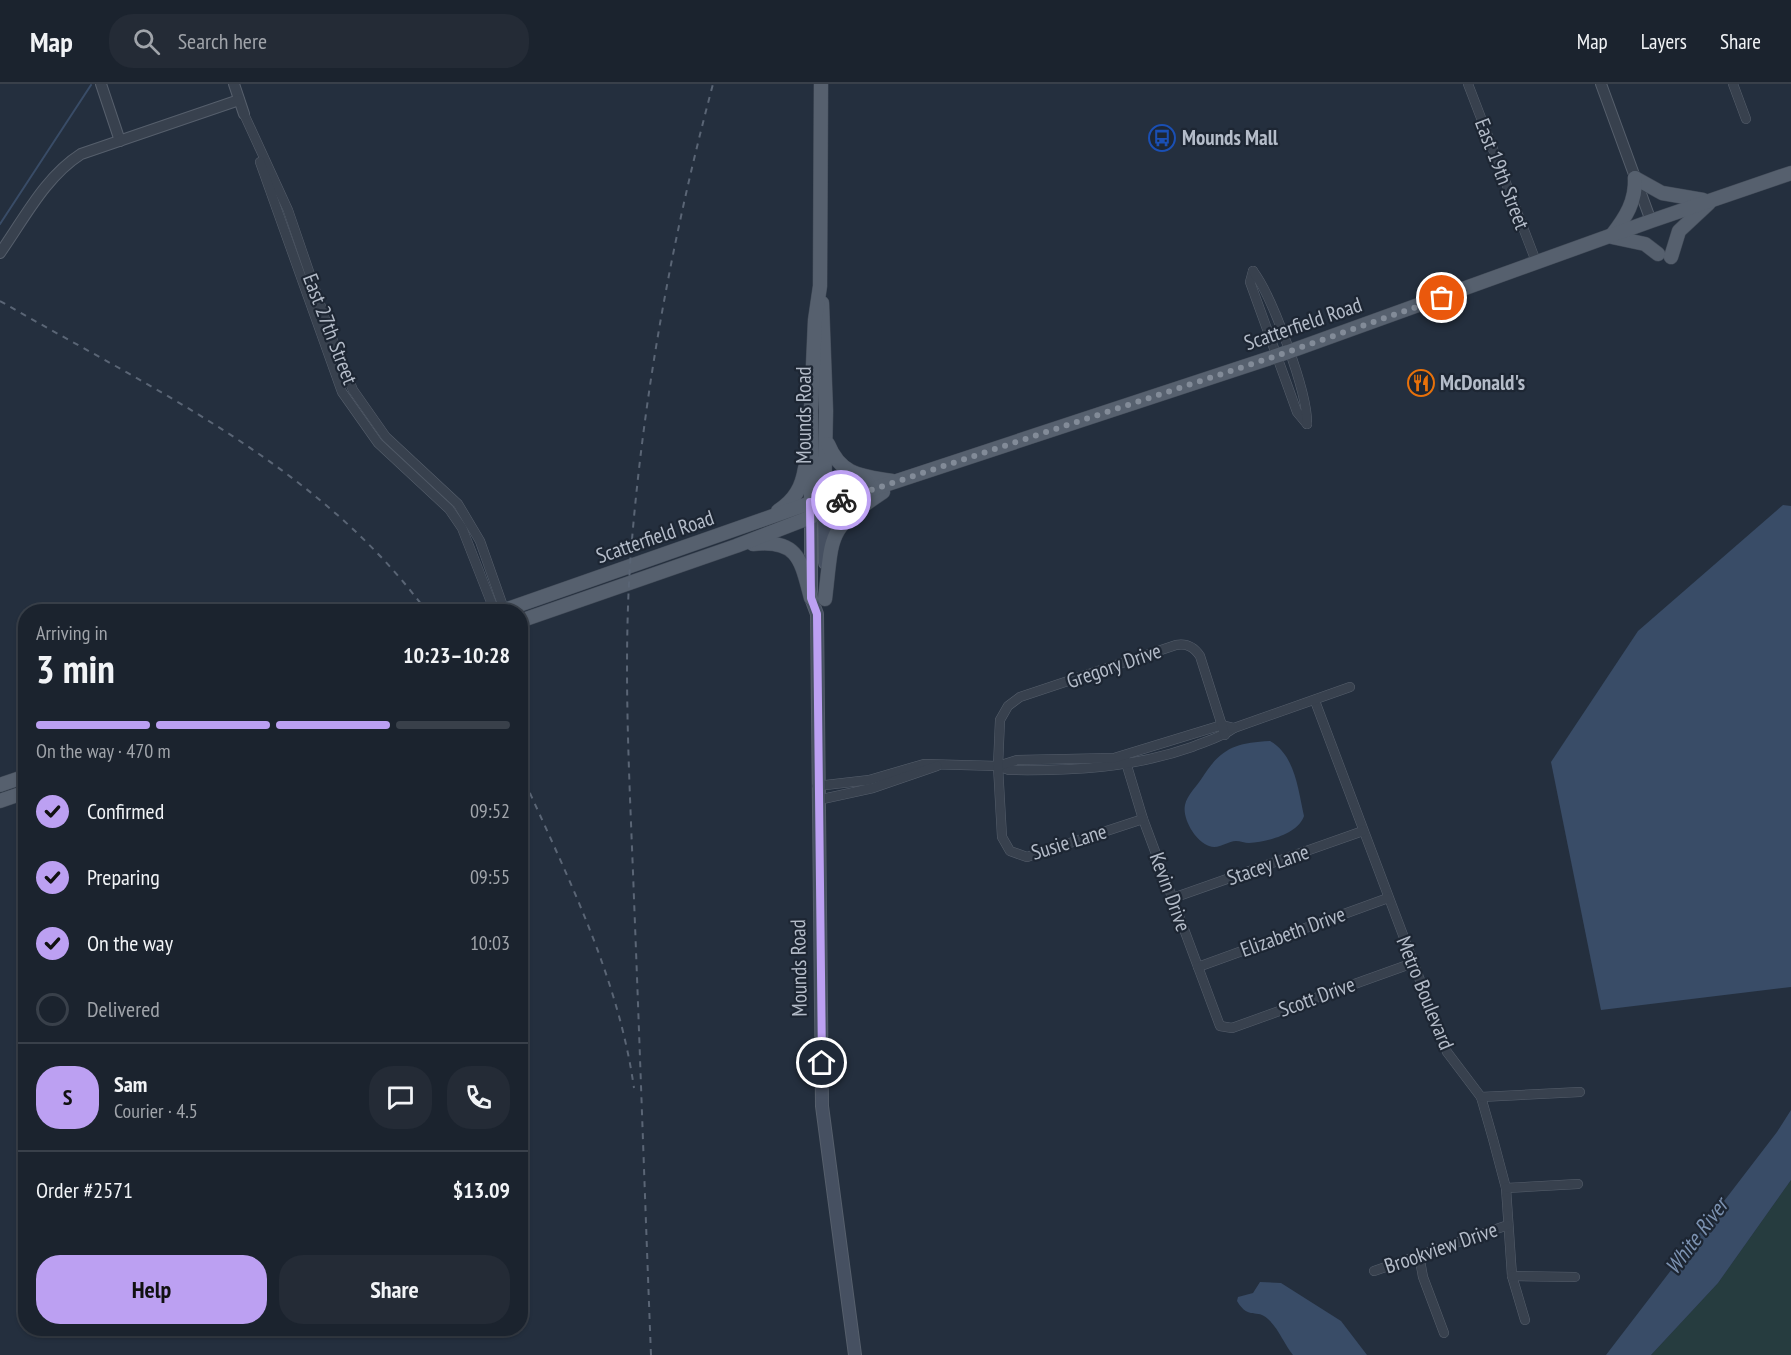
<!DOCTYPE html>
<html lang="en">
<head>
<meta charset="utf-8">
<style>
	body { margin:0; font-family:"PT Sans Narrow",sans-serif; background:#242b36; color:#f1f3f6; height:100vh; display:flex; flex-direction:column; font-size:22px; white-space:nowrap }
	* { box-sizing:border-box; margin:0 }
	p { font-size:20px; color:#a0a4aa }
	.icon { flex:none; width:33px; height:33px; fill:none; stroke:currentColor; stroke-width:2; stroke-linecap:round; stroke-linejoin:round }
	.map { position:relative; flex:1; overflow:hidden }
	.sheet { position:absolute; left:18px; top:520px; width:510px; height:732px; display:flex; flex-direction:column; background:#1b232e; border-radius:24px; box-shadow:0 2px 4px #0004,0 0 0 2px #39404a }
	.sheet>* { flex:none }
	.pin { position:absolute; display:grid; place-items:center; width:51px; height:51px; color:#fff; margin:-26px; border:3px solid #fff; border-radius:50%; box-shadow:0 2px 6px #0007 }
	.courier { position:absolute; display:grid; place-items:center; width:60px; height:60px; margin:-30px; border:4px solid #bca0f2; border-radius:50%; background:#fff; color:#222; box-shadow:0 2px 8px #0007 }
	.overview em { font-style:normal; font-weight:700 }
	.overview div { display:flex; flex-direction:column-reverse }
	.overview { display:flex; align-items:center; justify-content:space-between; height:102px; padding:0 18px }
	h1 { font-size:39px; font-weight:700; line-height:45px }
	.bar { display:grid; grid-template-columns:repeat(4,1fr); gap:9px 6px; align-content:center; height:72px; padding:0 18px }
	.bar i { height:8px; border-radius:4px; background:#39404a }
	.bar .current { background:#bca0f2 }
	.bar p { grid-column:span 4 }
	.line { display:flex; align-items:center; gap:15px; padding:0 18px; border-top:2px solid #39404a }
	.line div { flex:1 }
	.round { display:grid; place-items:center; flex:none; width:63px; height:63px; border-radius:24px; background:#242b36 }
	ol { padding:0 18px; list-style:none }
	li { display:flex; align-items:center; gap:18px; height:66px }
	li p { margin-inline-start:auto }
	li .icon { padding:6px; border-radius:50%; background:#bca0f2; color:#111; stroke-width:4 }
	li:last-child { color:#a0a4aa }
	li i { width:33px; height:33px; border:3px solid #39404a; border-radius:50% }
	.primary-button { display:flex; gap:12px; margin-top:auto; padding:12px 18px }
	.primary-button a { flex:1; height:69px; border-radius:24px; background:#bca0f2; color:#111; font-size:24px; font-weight:700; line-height:69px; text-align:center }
	.primary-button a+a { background:#242b36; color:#f1f3f6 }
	header { display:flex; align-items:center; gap:36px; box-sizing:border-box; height:84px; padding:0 30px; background:#1b232e; border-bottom:2px solid #39404a }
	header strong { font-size:28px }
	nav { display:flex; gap:33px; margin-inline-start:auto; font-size:21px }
	.search { width:420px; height:54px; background:#242b36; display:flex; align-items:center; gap:15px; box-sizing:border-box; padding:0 21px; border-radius:24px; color:#a0a4aa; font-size:22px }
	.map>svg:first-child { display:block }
	.green { fill:#263c3f }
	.water { fill:#394c67 }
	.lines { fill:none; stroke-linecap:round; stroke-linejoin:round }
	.stream { stroke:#394c67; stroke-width:2 }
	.minor-casing { stroke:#565f6c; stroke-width:10 }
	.tertiary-casing { stroke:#565f6c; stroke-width:12 }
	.secondary-casing { stroke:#565f6c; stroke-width:14 }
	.primary-casing { stroke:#414a57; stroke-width:15 }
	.minor { stroke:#38414e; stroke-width:9 }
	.tertiary { stroke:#38414e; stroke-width:10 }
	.secondary { stroke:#465061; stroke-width:12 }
	.primary { stroke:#56606e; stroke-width:14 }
	.rail { stroke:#5a6575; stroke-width:2; stroke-dasharray:6 6; stroke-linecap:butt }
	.done { stroke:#828b98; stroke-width:6; stroke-dasharray:0 10.8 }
	.route { stroke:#bca0f2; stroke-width:8 }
	.labels { text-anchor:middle; stroke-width:4.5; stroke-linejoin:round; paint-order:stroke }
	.poi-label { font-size:21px; font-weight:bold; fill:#b4bcc9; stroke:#1d2633; text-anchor:start }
	.street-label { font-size:21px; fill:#b4bcc9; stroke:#1d2633 }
	.water-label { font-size:22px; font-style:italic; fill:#7c92b1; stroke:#1d2633 }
</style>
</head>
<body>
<header>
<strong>Map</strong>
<div class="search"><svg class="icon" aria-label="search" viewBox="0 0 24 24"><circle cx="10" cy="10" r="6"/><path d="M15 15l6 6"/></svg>Search here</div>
<nav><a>Map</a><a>Layers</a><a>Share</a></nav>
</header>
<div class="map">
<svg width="1791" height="1271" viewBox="0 0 1791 1271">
	<rect width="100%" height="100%" fill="#242f3e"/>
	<path class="green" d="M1791 1096V1271H1651L1718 1199Z"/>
	<g class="water">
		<path d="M1783 421 1791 422V903L1601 926 1551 678 1638 547Z"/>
		<path d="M1270 657C1295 671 1298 705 1304 732 1298 750 1267 758 1249 759 1245 759 1240 757 1236 757 1227 757 1219 766 1209 762 1196 758 1182 735 1185 721 1187 711 1197 702 1202 694 1221 664 1235 659 1270 657Z"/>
		<path d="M1791 1026V1096L1718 1199 1651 1271H1606L1777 1048Z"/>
		<path d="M1260 1198 1281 1199 1341 1237 1367 1271H1293C1284 1260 1279 1245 1268 1235 1257 1224 1249 1237 1237 1217L1238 1213 1253 1209Z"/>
	</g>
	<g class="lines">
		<path class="stream" d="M0 140 91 1"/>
		<defs>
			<g id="minor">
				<path d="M1468 0 1537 180"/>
				<path d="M1733 0 1746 35"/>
				<path d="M244 30 288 126 330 249 353 306 386 353 458 420 480 457 505 528"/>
				<path d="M260 78 342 308 378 359 449 425 462 444 495 528"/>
				<path d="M1253 187 1250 198 1297 328 1307 340"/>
				<path d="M1253 187C1272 212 1308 309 1307 340"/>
				<path d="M1315 617 1447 968 1481 1013 1493 1055 1506 1104 1512 1192 1525 1236"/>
				<path d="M1124 672 1143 735 1220 942 1232 944 1413 879"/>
				<path d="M998 682 1009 686C1073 687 1132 684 1192 663 1207 657 1222 653 1234 644L1350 603"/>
				<path d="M817 702 869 696 924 680 998 682 1017 676 1114 674 1222 641 1234 644"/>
				<path d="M818 716 873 704 937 682"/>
				<path d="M1143 735 1027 773 1010 767 1002 753 998 682 1000 636 1008 622 1020 613 1176 561C1187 559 1194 563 1200 572L1225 651"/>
				<path d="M1173 814 1363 747"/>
				<path d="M1198 883 1388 814"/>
				<path d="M1481 1013 1580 1008"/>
				<path d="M1506 1104 1578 1100"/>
				<path d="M1419 1171 1423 1193 1444 1249"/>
				<path d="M1374 1187 1508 1141"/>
				<path d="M1512 1192 1575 1193"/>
			</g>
			<g id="tertiary">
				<path d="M101 0 120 57"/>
				<path d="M234 0 244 30"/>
				<path d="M1601 0 1651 137"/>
				<path d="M0 169C24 135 45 93 81 70L239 16"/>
			</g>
			<g id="secondary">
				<path d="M824 421 825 479"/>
				<path d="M811 433V514L817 530 822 1022 855 1271"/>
			</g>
			<g id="primary">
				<path d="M1635 94 1662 109 1703 116"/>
				<path d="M1612 151C1626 133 1636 117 1635 94"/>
				<path d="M1612 153 1645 160 1658 170"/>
				<path d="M1671 173 1679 147 1709 119"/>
				<path d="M822 219 826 327 824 421"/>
				<path d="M828 360C841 392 862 392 892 397"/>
				<path d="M778 427C795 416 802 403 805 384"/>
				<path d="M811 433V326L815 236 820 202 821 0"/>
				<path d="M753 460C799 455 801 477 811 514"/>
				<path d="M825 515C833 449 826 446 883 408"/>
				<path d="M499 528 810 419 817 420"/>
				<path d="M520 537 736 462 811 433 824 421 1288 268 1651 137 1791 89"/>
				<path d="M0 701 26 692"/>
				<path d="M0 717 26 708"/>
			</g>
		</defs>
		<use href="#minor" class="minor-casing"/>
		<use href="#tertiary" class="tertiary-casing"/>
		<use href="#secondary" class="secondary-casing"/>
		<use href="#primary" class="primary-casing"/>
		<use href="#minor" class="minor"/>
		<use href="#tertiary" class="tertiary"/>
		<use href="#secondary" class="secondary"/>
		<use href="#primary" class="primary"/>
		<g class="rail">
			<path d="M0 217C152 305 320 382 427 528"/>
			<path d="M520 687C566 790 618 891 634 1004"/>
			<path d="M651 1271C645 1119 640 967 634 815 630 704 623 592 630 481 642 317 671 158 713 0"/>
		</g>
	</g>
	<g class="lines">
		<path class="done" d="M841 416 1276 272 1442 214"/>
		<path class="route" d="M822 979 817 530 811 514 810 418 824 421 841 416"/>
	</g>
	<defs>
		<symbol id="bus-ring" viewBox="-11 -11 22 22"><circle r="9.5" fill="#1d2633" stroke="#1a4fb4" stroke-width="1.5"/><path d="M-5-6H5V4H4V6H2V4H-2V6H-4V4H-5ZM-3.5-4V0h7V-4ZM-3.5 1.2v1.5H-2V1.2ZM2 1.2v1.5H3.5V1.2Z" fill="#1a4fb4"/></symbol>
		<symbol id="restaurant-ring" viewBox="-11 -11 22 22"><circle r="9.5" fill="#1d2633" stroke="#e8710a" stroke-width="1.5"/><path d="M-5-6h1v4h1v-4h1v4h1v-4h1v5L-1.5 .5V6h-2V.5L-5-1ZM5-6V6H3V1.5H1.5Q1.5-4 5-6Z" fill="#e8710a"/></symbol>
	</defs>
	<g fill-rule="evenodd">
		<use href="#bus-ring" x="1147" y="39" width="30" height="30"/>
		<use href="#restaurant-ring" x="1406" y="284" width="30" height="30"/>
	</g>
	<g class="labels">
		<g class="poi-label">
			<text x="1182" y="61">Mounds Mall</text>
			<text x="1440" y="306">McDonald's</text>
		</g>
		<g class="street-label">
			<text transform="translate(1502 90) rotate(69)" y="7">East 19th Street</text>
			<text transform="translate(1303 240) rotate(-19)" y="7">Scatterfield Road</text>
			<text transform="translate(330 245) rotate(69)" y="7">East 27th Street</text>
			<text transform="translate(804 331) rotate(-90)" y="7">Mounds Road</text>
			<text transform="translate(655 453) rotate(-19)" y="7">Scatterfield Road</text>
			<text transform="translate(1114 582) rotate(-19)" y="7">Gregory Drive</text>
			<text transform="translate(1069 758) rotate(-17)" y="7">Susie Lane</text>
			<text transform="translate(1268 781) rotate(-19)" y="7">Stacey Lane</text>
			<text transform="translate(1170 808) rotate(70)" y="7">Kevin Drive</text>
			<text transform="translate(1293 848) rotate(-20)" y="7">Elizabeth Drive</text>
			<text transform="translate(799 884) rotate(-91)" y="7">Mounds Road</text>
			<text transform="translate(1425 909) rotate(68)" y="7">Metro Boulevard</text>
			<text transform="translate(1317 913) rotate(-20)" y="7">Scott Drive</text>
			<text transform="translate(1441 1164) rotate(-19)" y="7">Brookview Drive</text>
		</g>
		<g class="water-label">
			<text transform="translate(1696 1152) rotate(-53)" y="8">White River</text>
		</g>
	</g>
</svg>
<div class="pin" style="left:1442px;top:214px;background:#ea580c"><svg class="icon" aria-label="bag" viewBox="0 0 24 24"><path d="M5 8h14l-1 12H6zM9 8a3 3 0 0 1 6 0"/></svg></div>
<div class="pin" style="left:822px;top:979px;background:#1f2937"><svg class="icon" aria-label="home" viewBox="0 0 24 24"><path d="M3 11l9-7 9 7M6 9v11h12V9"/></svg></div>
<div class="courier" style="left:841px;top:416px"><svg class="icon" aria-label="bike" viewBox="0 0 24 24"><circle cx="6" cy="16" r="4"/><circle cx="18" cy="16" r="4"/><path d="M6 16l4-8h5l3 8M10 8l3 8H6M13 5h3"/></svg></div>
<section class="sheet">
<div class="overview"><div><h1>3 min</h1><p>Arriving in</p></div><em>10:23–10:28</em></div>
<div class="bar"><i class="current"></i><i class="current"></i><i class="current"></i><i></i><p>On the way · 470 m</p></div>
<ol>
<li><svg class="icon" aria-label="check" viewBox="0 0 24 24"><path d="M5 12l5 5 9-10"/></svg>Confirmed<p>09:52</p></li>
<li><svg class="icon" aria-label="check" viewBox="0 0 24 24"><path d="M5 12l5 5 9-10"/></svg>Preparing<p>09:55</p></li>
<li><svg class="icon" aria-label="check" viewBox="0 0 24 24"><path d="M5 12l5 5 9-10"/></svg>On the way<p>10:03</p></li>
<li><i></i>Delivered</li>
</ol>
<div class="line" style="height:108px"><b class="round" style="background:#bca0f2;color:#111">S</b><div><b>Sam</b><p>Courier · 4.5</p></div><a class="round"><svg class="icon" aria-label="chat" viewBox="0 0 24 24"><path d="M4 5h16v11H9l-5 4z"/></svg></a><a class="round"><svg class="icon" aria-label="phone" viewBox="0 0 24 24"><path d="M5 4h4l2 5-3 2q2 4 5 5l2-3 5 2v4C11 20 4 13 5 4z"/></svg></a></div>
<div class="line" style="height:78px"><div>Order #2571</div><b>$13.09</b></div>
<div class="primary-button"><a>Help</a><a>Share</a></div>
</section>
</div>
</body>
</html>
